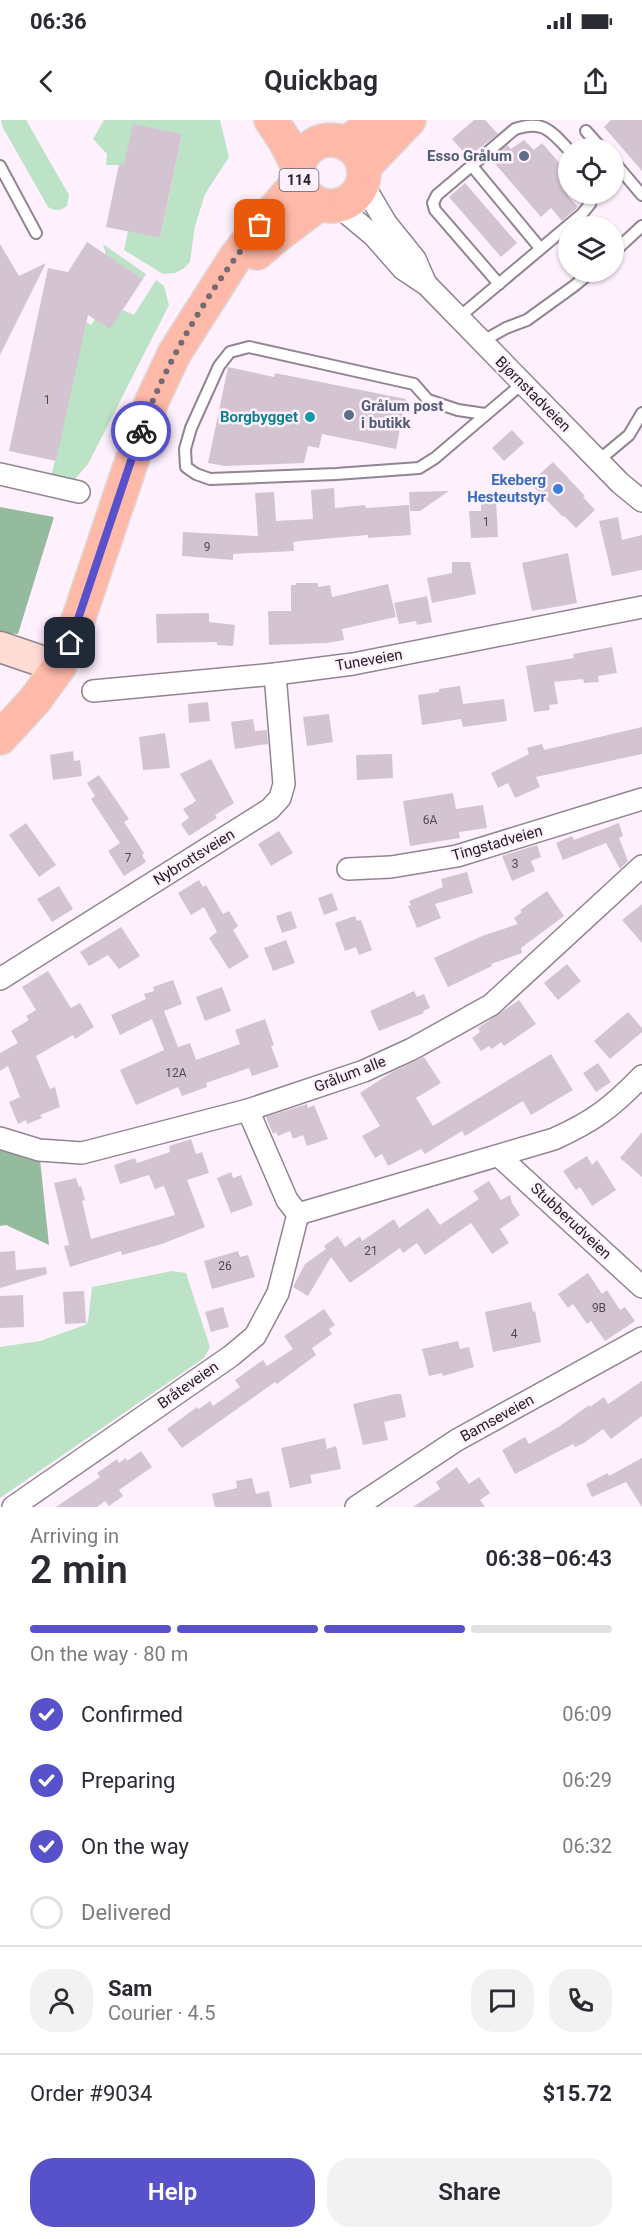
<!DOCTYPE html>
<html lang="en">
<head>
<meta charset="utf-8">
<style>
	body { margin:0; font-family:Roboto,sans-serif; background:#f2f2f3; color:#2b2b33; height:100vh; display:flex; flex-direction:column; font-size:22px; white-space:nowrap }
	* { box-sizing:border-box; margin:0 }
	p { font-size:20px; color:#7c7c81 }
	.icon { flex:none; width:33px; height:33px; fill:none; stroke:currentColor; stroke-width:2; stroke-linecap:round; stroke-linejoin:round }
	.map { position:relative; height:1387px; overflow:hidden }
	.drawer { display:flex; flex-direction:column; background:#fff; flex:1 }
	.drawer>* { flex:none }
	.tools { position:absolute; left:558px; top:18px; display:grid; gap:12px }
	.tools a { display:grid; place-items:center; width:66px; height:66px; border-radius:50%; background:#fff; box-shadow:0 2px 4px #0004; font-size:30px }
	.pin { position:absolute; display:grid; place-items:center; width:51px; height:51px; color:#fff; margin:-26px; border-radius:12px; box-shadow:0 3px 9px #0006 }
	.courier { position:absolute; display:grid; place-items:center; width:60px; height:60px; margin:-30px; border:4px solid #5752c9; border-radius:50%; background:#fff; color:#222; box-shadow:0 2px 8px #0007 }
	.summary em { font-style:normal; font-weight:600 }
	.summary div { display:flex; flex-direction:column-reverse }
	.summary { display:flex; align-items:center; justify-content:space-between; height:102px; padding:0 30px }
	h1 { font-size:39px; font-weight:600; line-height:45px }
	.bar { display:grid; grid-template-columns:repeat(4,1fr); gap:9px 6px; align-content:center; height:72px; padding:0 30px }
	.bar i { height:8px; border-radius:4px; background:#e1e1e2 }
	.bar .current { background:#5752c9 }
	.bar p { grid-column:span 4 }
	.line { display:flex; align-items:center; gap:15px; padding:0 30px; border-top:2px solid #e1e1e2 }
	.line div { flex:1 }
	.round { display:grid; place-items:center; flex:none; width:63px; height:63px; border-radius:24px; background:#f2f2f3 }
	ol { padding:0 30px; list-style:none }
	li { display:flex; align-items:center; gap:18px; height:66px }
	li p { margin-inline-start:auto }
	li .icon { padding:6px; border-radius:50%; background:#5752c9; color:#fff; stroke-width:4 }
	li:last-child { color:#7c7c81 }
	li i { width:33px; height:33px; border:3px solid #e1e1e2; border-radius:50% }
	.cta { display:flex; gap:12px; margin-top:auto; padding:12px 30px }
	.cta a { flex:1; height:69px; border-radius:24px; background:#5752c9; color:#fff; font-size:24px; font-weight:600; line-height:69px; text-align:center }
	.cta a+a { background:#f2f2f3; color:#2b2b33 }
	.status { display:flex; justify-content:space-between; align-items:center; height:42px; padding:0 30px; background:#fff; direction:ltr }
	.status svg { height:16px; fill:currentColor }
	header { display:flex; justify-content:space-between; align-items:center; height:78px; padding:0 30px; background:#fff; font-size:27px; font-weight:600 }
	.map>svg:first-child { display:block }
	.green { fill:#bce3c6 }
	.forest { fill:#95bb9f }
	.building { fill:#d4c4d1 }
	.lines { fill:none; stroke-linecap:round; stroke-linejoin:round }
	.lane-casing { stroke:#928490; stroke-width:14 }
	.street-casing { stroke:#928490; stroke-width:24 }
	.secondary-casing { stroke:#928490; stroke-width:33 }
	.primary-casing { stroke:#dcdcdc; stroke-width:36 }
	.lane { stroke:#fff; stroke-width:10 }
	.street { stroke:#fff; stroke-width:21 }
	.secondary { stroke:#fedcd4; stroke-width:30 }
	.primary { stroke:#feb9a9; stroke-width:33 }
	.done { stroke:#736a72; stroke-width:6; stroke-dasharray:0 10.8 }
	.route { stroke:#5752c9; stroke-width:8 }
	.service-dot { fill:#5c6f8a; stroke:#fff0fd; stroke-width:2 }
	.culture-dot { fill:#0f9aa8; stroke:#fff0fd; stroke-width:2 }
	.shop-dot { fill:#3f7fe0; stroke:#fff0fd; stroke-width:2 }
	.labels { text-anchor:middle; stroke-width:5; stroke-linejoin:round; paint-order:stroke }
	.number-label { font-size:12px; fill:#524a52 }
	.shield { fill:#fff0fd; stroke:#686067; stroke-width:1.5 }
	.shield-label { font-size:14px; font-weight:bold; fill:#272227 }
	.service-label { font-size:15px; font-weight:bold; fill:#4e5e75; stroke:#fff0fd; text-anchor:end }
	.street-label { font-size:15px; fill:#272227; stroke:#fff0fd }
	.culture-label { font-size:15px; font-weight:bold; fill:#0d838f; stroke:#fff0fd; text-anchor:end }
	.shop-label { font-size:15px; font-weight:bold; fill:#366cbe; stroke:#fff0fd; text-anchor:end }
</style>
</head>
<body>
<div class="status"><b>06:36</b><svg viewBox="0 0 49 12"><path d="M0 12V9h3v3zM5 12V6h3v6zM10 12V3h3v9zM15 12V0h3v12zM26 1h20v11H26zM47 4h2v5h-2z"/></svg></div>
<header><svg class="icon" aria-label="back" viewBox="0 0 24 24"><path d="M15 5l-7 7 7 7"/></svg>Quickbag<svg class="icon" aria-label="share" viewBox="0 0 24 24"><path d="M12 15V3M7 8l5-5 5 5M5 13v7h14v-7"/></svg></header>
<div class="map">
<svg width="642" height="1387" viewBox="0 0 642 1387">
	<rect width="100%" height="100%" fill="#fff0fd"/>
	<g class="green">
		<path d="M1 0H26L69 75 67 86C61 91 54 91 48 87L2 6Z"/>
		<path d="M104 0H220L229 37 205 74 195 106 190 142 183 149 175 153 163 154 124 130 128 111 160 118 182 15 165 11 126 45H106L107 34 93 19Z"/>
		<path d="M103 124 146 154 143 159 106 135Z"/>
		<path d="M156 160 164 166 169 185 88 344 75 359 70 362 51 356 59 326 70 192 91 205 95 199 123 190 134 195Z"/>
		<path d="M172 1151 186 1153 210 1227 204 1238 0 1378V1227L40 1221 85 1205 88 1201 92 1167Z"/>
	</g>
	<g class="forest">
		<path d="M0 387 54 397 18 514 0 513Z"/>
		<path d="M0 1018 39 1030 49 1125 6 1105 0 1106Z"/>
	</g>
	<g class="building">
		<path d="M474 0H485L498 14 468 37 452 19Z"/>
		<path d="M611 0H642V51L604 7Z"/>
		<path d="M133 4 182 14 160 118 106 107 119 44 124 45Z"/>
		<path d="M524 20 534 30 542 23 568 53V76L578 87 562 101 551 88 541 97 491 39 507 25 511 29Z"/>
		<path d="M465 63 517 123 501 137 449 77Z"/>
		<path d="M87 122 143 159 110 209 88 195 56 341 9 331 48 148 68 152Z"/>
		<path d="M0 124 19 156 46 143 0 235Z"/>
		<path d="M228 247 274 257 275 253 406 279 396 329 322 314 319 328 308 326 304 343 225 346 208 343Z"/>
		<path d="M512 310 524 323 504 341 492 328Z"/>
		<path d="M553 342 585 376 583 377 595 390 576 408 564 396 563 397 530 363Z"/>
		<path d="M334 368 335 388 365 385 366 388 409 385 411 415 368 418V415L300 421 293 422 294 431 233 434V440L182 436 183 412 258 416 255 373 274 372 276 401 313 399 311 370Z"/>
		<path d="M449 371 420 391H410L409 372Z"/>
		<path d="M496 380 498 417 471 418 469 391H481V381Z"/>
		<path d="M618 397 622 420 642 415V450L612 456 599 401Z"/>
		<path d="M568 433 577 483 532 491 522 443Z"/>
		<path d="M452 442H470L476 474 432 483 427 458 452 453Z"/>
		<path d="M296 463H318V467L330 465 332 477 388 464 396 497 342 509 344 520 327 523 269 525 268 491H291V465H296Z"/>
		<path d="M427 476 432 502 417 505 416 501 399 504 394 483Z"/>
		<path d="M209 493V502L235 505 233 526 217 525V522L157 523 156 494Z"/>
		<path d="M612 527 617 553 598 556 599 562 584 563 583 559 554 562 558 584 549 585 550 590 534 592 526 546 574 538 573 534Z"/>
		<path d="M460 566 463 584 504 579 507 601 463 607 461 599 422 605 418 575 439 572V569Z"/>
		<path d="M208 582 210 601 189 603 188 584Z"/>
		<path d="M329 594 333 622 307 626 303 597Z"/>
		<path d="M253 599 255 611 267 610 268 624 235 629 231 602Z"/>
		<path d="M642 607V634L536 657 540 667 515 678 508 663 498 668 491 653 529 634 527 628 542 624 544 630Z"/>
		<path d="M165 613 170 648 143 650 139 617Z"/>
		<path d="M73 631 74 641 80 640 82 656 53 660 50 635Z"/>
		<path d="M392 634 393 658 357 660 356 635Z"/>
		<path d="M211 639 234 683 215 695 217 698 189 716 181 704 189 698 183 689 196 681 180 654Z"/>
		<path d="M99 655 129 699 124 702 144 733 142 735 146 742 124 756 108 731 120 723 91 679 95 676 87 663Z"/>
		<path d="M453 673 456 689 483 685 487 708 459 712 460 718 410 726 403 681Z"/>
		<path d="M26 703 56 745 39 757 9 715Z"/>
		<path d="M619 703 623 716 619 718 628 741 620 749 606 723 563 740 556 723 572 716 574 720Z"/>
		<path d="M279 711 293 733 271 746 258 724Z"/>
		<path d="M537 725 541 737 531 741 535 751 512 761 502 736Z"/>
		<path d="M467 752 473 773 435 784 441 798 417 808 408 786 411 785 409 781 443 767 441 759Z"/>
		<path d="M199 760 203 767 206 765 223 794 229 791 238 806 233 810 249 837 229 849 209 818 217 812 204 787 191 795 178 773Z"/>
		<path d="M59 766 73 789 52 802 37 779Z"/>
		<path d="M547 771 564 796 521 828 522 833 491 844 492 846 448 867 434 838 482 816 518 804 514 798 522 792 520 790Z"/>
		<path d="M332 773 338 790 324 795 318 778Z"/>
		<path d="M642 784V823L622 800Z"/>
		<path d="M291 791 297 808 282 813 276 796Z"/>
		<path d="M355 796 357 801 361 800 372 830 359 835 356 827 345 831 335 803Z"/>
		<path d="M121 807 140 836 119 849 108 835 89 846 80 832Z"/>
		<path d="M286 820 295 843 273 851 264 828Z"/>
		<path d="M567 844 581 861 558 880 544 863Z"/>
		<path d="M48 851 71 888 80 883 94 907 75 919 73 915 36 936 50 969 55 967 60 987 40 995 42 998 27 1004 26 1000 18 1004 9 982 20 977 8 946 0 951V933L18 923 11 911 29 900 26 896 36 890 22 867Z"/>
		<path d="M173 860 182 884 164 891 178 927 190 923 196 940 240 924 235 910 265 899 274 925 271 926 279 947 252 956 249 948 206 963 207 967 182 976 178 967 136 985 120 950 164 930 152 899 120 915 111 895 146 879 144 874 154 871 153 867Z"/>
		<path d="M222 867 231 891 205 901 196 877Z"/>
		<path d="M414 871 417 877 424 874 430 888 423 891 424 893 379 911 370 891Z"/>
		<path d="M519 880 536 904 504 926 501 922 492 929 489 926 481 931 472 918 480 912 478 908Z"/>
		<path d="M628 892 642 908V912L610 939 594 921Z"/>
		<path d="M551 934 573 970 531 995 523 981 465 1016 462 1011 425 1034 421 1029 388 1046 382 1034 375 1038 362 1016 380 1006 360 973 392 952 424 937 441 963 416 978 433 1006Z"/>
		<path d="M598 943 611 962 596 972 583 953Z"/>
		<path d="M307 984 308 988 314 985 328 1019 307 1026 303 1015 293 1019 290 1011 278 1016 276 1012 273 1014 266 997Z"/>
		<path d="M642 1012V1057L620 1038Z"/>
		<path d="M191 1019 196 1034 202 1032 209 1053 187 1060 205 1107 162 1124 122 1135 121 1131 70 1147 64 1126 69 1125 54 1063 76 1058 79 1067 81 1066 85 1080 82 1081 91 1119 175 1095 164 1066 155 1069 149 1055 120 1064 114 1045 135 1038 137 1043 170 1032 169 1026Z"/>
		<path d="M587 1036 592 1045 597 1040 616 1070 592 1086 580 1067 576 1070 563 1051Z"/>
		<path d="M231 1052 233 1058 241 1055 253 1085 231 1093 217 1058Z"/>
		<path d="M489 1061 501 1080 510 1075 512 1083 520 1095 500 1109 509 1123 492 1134 471 1103 425 1135 417 1123 403 1133 400 1128 350 1163 331 1137 308 1176 293 1167 305 1144 326 1129 324 1126 338 1116 340 1120 343 1117 341 1121 345 1127 360 1116 362 1121 394 1099 399 1108 428 1088 440 1105 479 1079 473 1071Z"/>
		<path d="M15 1131 16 1150 46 1147 47 1154 0 1168V1132Z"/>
		<path d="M238 1131 240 1137 248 1135 255 1157 212 1169 204 1141Z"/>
		<path d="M588 1153 602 1174 607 1170 620 1190 625 1187 635 1201 605 1221 591 1201 587 1204 573 1184 568 1188 558 1174Z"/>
		<path d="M84 1171 86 1203 65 1204 63 1172Z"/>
		<path d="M23 1175 24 1207 0 1208V1176Z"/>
		<path d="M531 1182 533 1192 535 1191 541 1222 493 1232 485 1192Z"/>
		<path d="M223 1187 229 1207 211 1212 205 1192Z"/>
		<path d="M324 1189 335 1205 329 1209 332 1214 312 1228 316 1235 277 1264 275 1262 182 1328 167 1309 197 1287 199 1289 210 1281 213 1286 240 1267 235 1260 263 1240 267 1246 293 1229 284 1216Z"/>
		<path d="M458 1221 460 1229 469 1227 474 1247 443 1256 442 1253 429 1256 422 1229Z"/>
		<path d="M642 1261V1296L611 1319 603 1309 584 1323 575 1327 573 1324 515 1354 502 1330 525 1317 529 1324 560 1306 589 1285 590 1287 604 1277 608 1284Z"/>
		<path d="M395 1274H401L406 1297 384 1302 388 1320 363 1325 353 1284Z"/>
		<path d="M325 1318 327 1329 336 1326 341 1349 310 1355 312 1363 290 1368 281 1328Z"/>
		<path d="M141 1331 152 1347 119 1370 123 1376 109 1386 105 1381 97 1387H56L100 1357 97 1353 117 1339 119 1343 126 1338 127 1341Z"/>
		<path d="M642 1338V1387L626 1362 592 1377 586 1364 608 1353 609 1356Z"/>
		<path d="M457 1347 469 1364 479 1357 490 1373 480 1380 485 1387H413L440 1369 436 1362Z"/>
		<path d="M252 1358 256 1374 269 1371 272 1387H215L212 1374 237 1368 236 1361Z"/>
	</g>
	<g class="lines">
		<defs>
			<g id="lane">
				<path d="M586 11 601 28"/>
				<path d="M614 42 642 75"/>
				<path d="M0 46 36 113"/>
				<path d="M472 46 540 128"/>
				<path d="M614 132 642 106"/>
				<path d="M499 164 435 90 433 83 437 75 515 9C543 0 550 10 568 29"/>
				<path d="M458 198 582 94 590 84 593 74"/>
				<path d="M481 222 506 208 527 200 574 166 591 152"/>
				<path d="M485 294 458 290 428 280 414 264 249 227 230 232 219 246 191 308 185 329 186 347 196 354 210 359 336 354 419 348 435 338 523 263"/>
				<path d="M599 340 629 315 642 293"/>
			</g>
			<g id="street">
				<path d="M363 64 386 103 415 139 425 162"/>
				<path d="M338 86 374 116 403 149 427 165 620 363 642 381"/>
				<path d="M0 354 79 372"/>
				<path d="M93 571 275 554 353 544 642 487"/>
				<path d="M348 749 391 747 457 736 642 679"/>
				<path d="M0 859 270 689 280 678 284 664 275 554"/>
				<path d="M248 990 287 1080 298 1094 554 1019C594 1001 612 987 642 956"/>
				<path d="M0 1018 39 1030 82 1033 248 990 364 951 412 929 491 885 642 746"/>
				<path d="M499 1036 642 1167"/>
				<path d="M13 1387 231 1236 255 1216 278 1173 298 1094"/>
				<path d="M356 1387 457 1320 642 1218"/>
			</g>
			<path id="secondary" d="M0 527 59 547"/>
			<g id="primary">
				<path d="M271 0 285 21 299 49"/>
				<circle cx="331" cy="53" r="33"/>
				<path d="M346 24 377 0"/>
				<path d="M364 47 409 0"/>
				<path d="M257 133 273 119 319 84"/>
				<path d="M0 618 35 580 59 547 77 503 152 281 174 234 235 138 260 106 299 61"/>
			</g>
		</defs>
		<use href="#lane" class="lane-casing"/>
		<use href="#street" class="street-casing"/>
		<use href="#secondary" class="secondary-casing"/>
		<use href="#primary" class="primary-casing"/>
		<use href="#lane" class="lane"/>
		<use href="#street" class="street"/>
		<use href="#secondary" class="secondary"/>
		<use href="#primary" class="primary"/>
	</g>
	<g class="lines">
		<path class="done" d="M141 311C168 236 211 168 260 105"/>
		<path class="route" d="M70 523 141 311"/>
	</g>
	<g class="service-dot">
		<circle cx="524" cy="36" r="6"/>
		<circle cx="349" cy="295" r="6"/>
	</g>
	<circle class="culture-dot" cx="310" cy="297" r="6"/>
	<circle class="shop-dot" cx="558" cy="369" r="6"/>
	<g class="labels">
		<g class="number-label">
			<text x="47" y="284">1</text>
			<text x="486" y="406">1</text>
			<text x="207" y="431">9</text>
			<text x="430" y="704">6A</text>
			<text x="128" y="742">7</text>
			<text x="515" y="748">3</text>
			<text x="176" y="957">12A</text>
			<text x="371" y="1135">21</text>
			<text x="225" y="1150">26</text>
			<text x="599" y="1192">9B</text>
			<text x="514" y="1218">4</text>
		</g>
		<rect class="shield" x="279.5" y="49" width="39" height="22" rx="4.5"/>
		<g class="shield-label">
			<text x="299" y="65">114</text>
		</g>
		<g class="service-label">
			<text x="512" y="41">Esso Grålum</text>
			<text x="361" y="291" text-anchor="start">Grålum post<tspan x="361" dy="17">i butikk</tspan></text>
		</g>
		<g class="street-label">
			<text transform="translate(533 274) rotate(45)" y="5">Bjørnstadveien</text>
			<text transform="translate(369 540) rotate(-10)" y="5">Tuneveien</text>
			<text transform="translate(497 723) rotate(-16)" y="5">Tingstadveien</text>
			<text transform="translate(194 737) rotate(-32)" y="5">Nybrottsveien</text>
			<text transform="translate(350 954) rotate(-21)" y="5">Grålum alle</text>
			<text transform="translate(571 1101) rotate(43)" y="5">Stubberudveien</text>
			<text transform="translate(188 1265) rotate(-35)" y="5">Bråteveien</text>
			<text transform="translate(497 1298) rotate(-29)" y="5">Bamseveien</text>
		</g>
		<g class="culture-label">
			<text x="298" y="302">Borgbygget</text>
		</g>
		<g class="shop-label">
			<text x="546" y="365">Ekeberg<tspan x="546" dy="17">Hesteutstyr</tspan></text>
		</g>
	</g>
</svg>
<div class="tools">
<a><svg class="icon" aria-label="locate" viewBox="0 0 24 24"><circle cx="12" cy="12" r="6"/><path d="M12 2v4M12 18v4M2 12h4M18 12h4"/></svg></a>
<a><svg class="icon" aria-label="layers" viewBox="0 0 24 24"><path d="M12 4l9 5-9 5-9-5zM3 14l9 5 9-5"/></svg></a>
</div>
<div class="pin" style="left:260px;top:105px;background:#ea580c"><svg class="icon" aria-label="bag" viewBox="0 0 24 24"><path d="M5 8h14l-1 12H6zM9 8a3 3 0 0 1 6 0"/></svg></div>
<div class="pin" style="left:70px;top:523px;background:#1f2937"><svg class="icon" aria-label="home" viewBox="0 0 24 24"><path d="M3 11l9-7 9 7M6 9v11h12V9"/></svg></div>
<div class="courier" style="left:141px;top:311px"><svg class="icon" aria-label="bike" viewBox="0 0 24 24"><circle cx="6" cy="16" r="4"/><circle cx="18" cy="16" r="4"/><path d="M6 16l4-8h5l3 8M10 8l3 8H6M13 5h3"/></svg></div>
</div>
<section class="drawer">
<div class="summary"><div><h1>2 min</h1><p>Arriving in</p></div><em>06:38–06:43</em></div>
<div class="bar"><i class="current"></i><i class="current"></i><i class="current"></i><i></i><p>On the way · 80 m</p></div>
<ol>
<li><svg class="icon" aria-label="check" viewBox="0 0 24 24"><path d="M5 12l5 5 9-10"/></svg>Confirmed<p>06:09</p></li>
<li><svg class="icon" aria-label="check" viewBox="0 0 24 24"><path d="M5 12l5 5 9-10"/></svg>Preparing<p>06:29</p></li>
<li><svg class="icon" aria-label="check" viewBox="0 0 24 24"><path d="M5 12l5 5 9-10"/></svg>On the way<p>06:32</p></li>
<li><i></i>Delivered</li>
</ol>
<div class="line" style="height:108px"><a class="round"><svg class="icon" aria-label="person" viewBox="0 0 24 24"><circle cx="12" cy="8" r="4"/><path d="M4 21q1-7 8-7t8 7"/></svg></a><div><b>Sam</b><p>Courier · 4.5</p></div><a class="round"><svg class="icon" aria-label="chat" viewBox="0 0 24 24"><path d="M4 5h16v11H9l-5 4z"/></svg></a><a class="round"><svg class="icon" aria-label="phone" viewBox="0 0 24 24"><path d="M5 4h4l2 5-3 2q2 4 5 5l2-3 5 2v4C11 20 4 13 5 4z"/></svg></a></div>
<div class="line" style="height:78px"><div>Order #9034</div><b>$15.72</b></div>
<div class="cta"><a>Help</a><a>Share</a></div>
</section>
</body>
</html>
